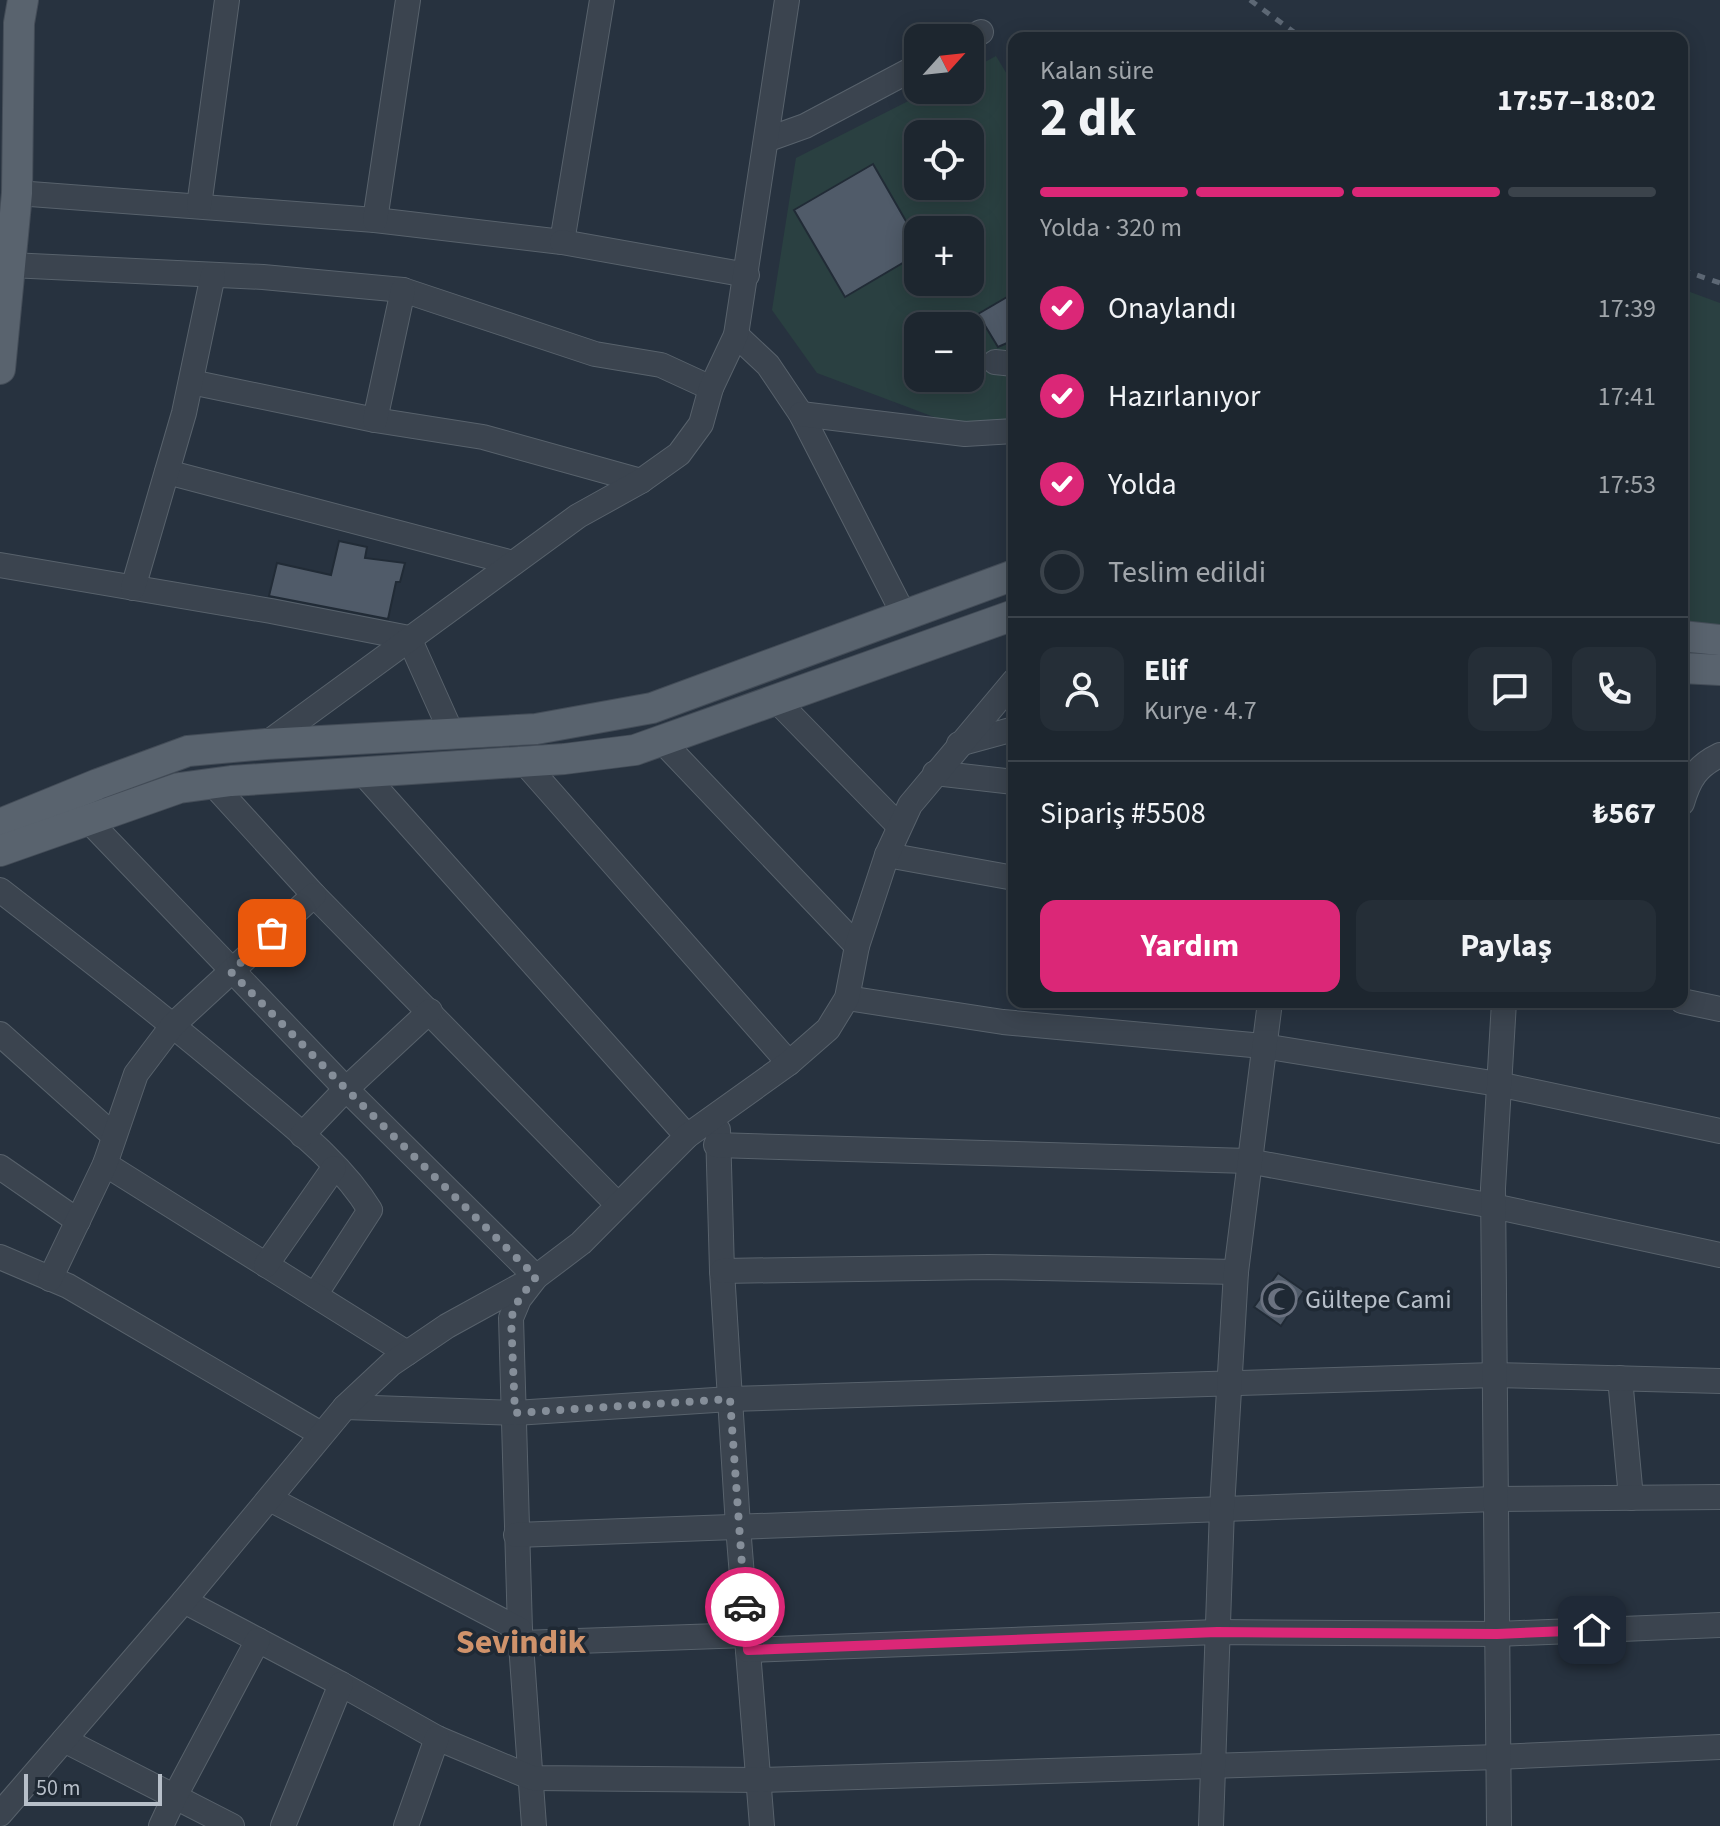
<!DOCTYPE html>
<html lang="tr">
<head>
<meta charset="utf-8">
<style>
	body { margin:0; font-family:"Source Sans 3",sans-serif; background:#252e37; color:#f1f3f6; height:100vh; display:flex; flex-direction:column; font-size:30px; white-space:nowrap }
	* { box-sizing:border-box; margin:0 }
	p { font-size:26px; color:#a0a5aa }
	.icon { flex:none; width:44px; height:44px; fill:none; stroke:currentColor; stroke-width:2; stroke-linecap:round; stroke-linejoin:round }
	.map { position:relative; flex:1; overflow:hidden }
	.drawer { position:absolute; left:1008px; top:32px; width:680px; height:976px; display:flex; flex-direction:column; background:#1d262f; border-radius:16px; box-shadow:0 4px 20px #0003,0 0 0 2px #3b434b }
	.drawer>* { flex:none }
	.needle { width:52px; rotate:63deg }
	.tools { position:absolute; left:904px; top:24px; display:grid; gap:16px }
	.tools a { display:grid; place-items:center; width:80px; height:80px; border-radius:16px; background:#1d262f; box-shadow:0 4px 20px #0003,0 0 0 2px #3b434b; font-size:40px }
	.scale { position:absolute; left:24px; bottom:20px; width:138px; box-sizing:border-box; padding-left:8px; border:4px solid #b7bfc9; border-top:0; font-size:22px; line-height:28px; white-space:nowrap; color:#b7bfc9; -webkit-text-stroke:6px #1f2934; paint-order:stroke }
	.pin { position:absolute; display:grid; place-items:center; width:68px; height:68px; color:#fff; margin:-34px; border-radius:16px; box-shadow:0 4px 12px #0006 }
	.courier { position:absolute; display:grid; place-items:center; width:80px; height:80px; margin:-40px; border:6px solid #db2777; border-radius:50%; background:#fff; color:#222; box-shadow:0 2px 10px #0007 }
	.summary em { font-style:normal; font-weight:700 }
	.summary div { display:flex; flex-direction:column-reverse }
	.summary { display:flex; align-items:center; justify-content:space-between; height:136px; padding:0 32px }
	h1 { font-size:52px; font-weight:700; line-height:60px }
	.bar { display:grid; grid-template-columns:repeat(4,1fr); gap:12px 8px; align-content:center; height:96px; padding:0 32px }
	.bar i { height:10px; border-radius:6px; background:#3b434b }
	.bar .active { background:#db2777 }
	.bar p { grid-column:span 4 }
	.line { display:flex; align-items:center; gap:20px; padding:0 32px; border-top:2px solid #3b434b }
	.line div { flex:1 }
	.round { display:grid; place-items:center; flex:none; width:84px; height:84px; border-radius:16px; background:#252e37 }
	ol { padding:0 32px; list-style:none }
	li { display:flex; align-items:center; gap:24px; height:88px }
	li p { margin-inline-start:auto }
	li .icon { padding:8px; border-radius:50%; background:#db2777; color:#fff; stroke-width:4 }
	li:last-child { color:#a0a5aa }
	li i { width:44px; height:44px; border:4px solid #3b434b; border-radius:50% }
	.primary-button { display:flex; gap:16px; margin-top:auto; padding:16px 32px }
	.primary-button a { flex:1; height:92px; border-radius:16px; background:#db2777; color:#fff; font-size:32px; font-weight:700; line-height:92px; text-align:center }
	.primary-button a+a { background:#252e37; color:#f1f3f6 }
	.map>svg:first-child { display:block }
	.green { fill:#2a4041; fill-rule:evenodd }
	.building { fill:#505b69; stroke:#212b36; stroke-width:2 }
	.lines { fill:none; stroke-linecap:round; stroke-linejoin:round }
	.minor-casing { stroke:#58626c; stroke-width:26 }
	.major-casing { stroke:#444d58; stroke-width:32 }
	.minor { stroke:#3b444f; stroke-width:24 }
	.major { stroke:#59636e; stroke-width:30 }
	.rail { stroke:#5d6875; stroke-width:5; stroke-dasharray:8 8; stroke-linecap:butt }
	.done { stroke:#858e99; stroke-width:8; stroke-dasharray:0 14.4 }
	.route { stroke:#db2777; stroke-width:10 }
	.labels { text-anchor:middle; stroke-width:7; stroke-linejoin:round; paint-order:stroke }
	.poi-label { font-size:26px; fill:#b7bfc9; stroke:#1f2934; text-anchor:start }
	.district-label { font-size:34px; font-weight:bold; fill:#d0936b; stroke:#1f2934 }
</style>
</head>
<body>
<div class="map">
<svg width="1720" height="1826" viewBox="0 0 1720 1826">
	<rect width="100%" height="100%" fill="#27323f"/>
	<g class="green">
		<path d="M996 56 1014 86V447L817 373 772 310 796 158 930 90H970V70ZM918 134H970V186H918ZM918 230H970V282H918ZM918 326H970V378H918Z"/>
		<path d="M1682 289 1720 303V638L1682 630Z"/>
	</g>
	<g class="building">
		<path d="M873 164 918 242V254L845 297 794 210Z"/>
		<path d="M1014 293V340L998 347 978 314Z"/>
		<path d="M339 541 367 547 365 558 405 563 400 582H396L388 619 269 596 277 563 331 575Z"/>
		<path d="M1278 1273 1304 1291 1281 1326 1254 1307Z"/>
	</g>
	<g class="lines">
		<defs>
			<g id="minor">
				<path d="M970 38 981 32"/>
				<path d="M766 140 805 126 918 66"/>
				<path d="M17 193 375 220 562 242 602 0"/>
				<path d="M199 206 227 0"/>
				<path d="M375 220 408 0"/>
				<path d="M562 242 747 275"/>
				<path d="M10 265 263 277 403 290 595 354 661 365 711 388"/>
				<path d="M736 335 768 365 801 414 905 617"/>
				<path d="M995 362 1014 364"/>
				<path d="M191 382 375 420 483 437 641 481"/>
				<path d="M801 414 965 434 1014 431"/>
				<path d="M375 420 403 290"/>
				<path d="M167 472 513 563"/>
				<path d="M0 565 271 611 409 638"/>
				<path d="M133 588 184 413 213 275"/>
				<path d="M409 638 452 734"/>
				<path d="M777 701 899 826"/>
				<path d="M662 741 857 946"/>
				<path d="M266 744 578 516 641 481 679 454 701 424 711 388 736 335 787 0"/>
				<path d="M959 744 1014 729"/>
				<path d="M523 761 789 1063"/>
				<path d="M362 772 687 1136"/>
				<path d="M935 773 1014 782"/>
				<path d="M212 783 314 895 618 1205"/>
				<path d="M1682 803C1689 779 1697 766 1720 755"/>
				<path d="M87 819 346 1089 536 1277 519 1299 511 1318 520 1630 534 1826"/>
				<path d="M887 855 1014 878"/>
				<path d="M0 890C84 955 168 1020 249 1089 291 1125 341 1162 370 1210L315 1295"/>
				<path d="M847 998 1003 1022 1263 1046 1498 1084 1720 1131"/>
				<path d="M1682 1001 1720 1009"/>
				<path d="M0 1034 114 1136"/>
				<path d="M718 1130 722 1271 738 1526 762 1826"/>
				<path d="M302 1135 346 1089 430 1011"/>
				<path d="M716 1145 1248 1161 1493 1206 1720 1255"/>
				<path d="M105 1164 407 1353"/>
				<path d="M0 1167 78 1221"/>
				<path d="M0 1257 68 1286 321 1434"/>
				<path d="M266 1265 334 1168"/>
				<path d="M722 1271 988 1267 1236 1272"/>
				<path d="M50 1279 105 1164 136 1074 173 1025 314 895"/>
				<path d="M1620 1378 1631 1498"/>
				<path d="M345 1407 515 1413 730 1399 1494 1375 1720 1381"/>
				<path d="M270 1499 520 1630"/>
				<path d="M516 1535 1495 1499 1720 1497"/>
				<path d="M184 1601 341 1684 437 1738 532 1778 760 1780 1498 1757 1720 1747"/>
				<path d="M521 1643 747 1635"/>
				<path d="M748 1650 1217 1632 1497 1634 1720 1625"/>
				<path d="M64 1740 232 1826"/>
				<path d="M0 1814 184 1601 345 1407 391 1364 447 1326 536 1277 581 1243 687 1136 789 1063 828 1029 847 998 857 946 887 855 910 805 1014 681"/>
				<path d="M161 1826 175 1796 258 1640"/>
				<path d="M283 1826 341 1684"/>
				<path d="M406 1826 437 1738"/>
				<path d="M1211 1826 1222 1508 1236 1272 1270 1002"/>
				<path d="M1499 1826 1493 1188 1504 1002"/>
			</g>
			<g id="major">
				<path d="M0 369 17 193 19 23 23 0"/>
				<path d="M1682 636 1720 640"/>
				<path d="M1682 668 1720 670"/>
				<path d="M0 824 98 784 188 751 266 744 536 729 652 708 1014 575"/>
				<path d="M0 851 179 788 231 781 564 759 635 750 1014 615"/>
			</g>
		</defs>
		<use href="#minor" class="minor-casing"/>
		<use href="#major" class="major-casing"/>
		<use href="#minor" class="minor"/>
		<use href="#major" class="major"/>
		<g class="rail">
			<path d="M1250 0 1302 38"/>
			<path d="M1682 270 1720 283"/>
		</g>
	</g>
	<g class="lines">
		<path class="done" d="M272 933 231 972 346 1089 536 1277 519 1299 511 1318 515 1413 730 1399 745 1607"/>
		<path class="route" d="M745 1607 748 1650 1217 1632 1497 1634 1592 1630"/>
	</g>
	<defs>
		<symbol id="mosque-ring" viewBox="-11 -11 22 22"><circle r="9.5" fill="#1f2934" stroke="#6b7280" stroke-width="1.5"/><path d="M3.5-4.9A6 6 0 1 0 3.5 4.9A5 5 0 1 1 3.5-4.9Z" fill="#6b7280"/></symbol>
	</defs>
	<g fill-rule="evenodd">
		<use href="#mosque-ring" x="1259" y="1279" width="40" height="40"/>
	</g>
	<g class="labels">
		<g class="poi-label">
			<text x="1305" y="1308">Gültepe Cami</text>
		</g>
		<g class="district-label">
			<text x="521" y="1653">Sevindik</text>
		</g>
	</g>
</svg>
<div class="tools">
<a><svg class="needle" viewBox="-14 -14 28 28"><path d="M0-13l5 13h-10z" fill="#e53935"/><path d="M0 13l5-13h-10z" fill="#a0a5aa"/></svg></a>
<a><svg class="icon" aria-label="locate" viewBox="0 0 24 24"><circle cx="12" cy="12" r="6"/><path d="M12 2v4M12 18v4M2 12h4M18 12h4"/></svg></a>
<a>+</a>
<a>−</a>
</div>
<div class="scale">50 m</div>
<div class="pin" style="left:272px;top:933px;background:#ea580c"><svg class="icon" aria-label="bag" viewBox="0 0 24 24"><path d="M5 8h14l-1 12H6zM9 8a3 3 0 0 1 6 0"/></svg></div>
<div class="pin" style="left:1592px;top:1630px;background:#1f2937"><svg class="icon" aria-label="home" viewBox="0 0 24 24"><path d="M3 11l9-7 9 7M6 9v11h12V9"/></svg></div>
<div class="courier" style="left:745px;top:1607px"><svg class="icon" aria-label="car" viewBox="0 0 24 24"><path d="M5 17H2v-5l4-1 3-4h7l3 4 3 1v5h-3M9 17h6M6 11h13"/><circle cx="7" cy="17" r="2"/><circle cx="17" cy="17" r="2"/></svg></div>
<section class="drawer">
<div class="summary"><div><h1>2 dk</h1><p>Kalan süre</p></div><em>17:57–18:02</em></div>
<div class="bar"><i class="active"></i><i class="active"></i><i class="active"></i><i></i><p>Yolda · 320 m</p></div>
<ol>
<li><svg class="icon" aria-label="check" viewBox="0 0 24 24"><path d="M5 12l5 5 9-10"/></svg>Onaylandı<p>17:39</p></li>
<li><svg class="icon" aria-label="check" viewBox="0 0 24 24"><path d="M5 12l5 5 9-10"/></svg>Hazırlanıyor<p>17:41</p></li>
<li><svg class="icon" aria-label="check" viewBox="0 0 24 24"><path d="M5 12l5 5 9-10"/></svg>Yolda<p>17:53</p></li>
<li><i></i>Teslim edildi</li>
</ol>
<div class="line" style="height:144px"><a class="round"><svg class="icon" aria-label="person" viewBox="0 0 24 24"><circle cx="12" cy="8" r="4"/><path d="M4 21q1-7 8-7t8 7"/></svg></a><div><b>Elif</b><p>Kurye · 4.7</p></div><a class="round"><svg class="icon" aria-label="chat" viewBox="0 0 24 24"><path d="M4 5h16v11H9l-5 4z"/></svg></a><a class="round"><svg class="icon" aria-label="phone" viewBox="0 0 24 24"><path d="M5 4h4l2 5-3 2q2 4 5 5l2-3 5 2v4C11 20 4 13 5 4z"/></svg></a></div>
<div class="line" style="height:104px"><div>Sipariş #5508</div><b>₺567</b></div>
<div class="primary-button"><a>Yardım</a><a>Paylaş</a></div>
</section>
</div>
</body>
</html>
